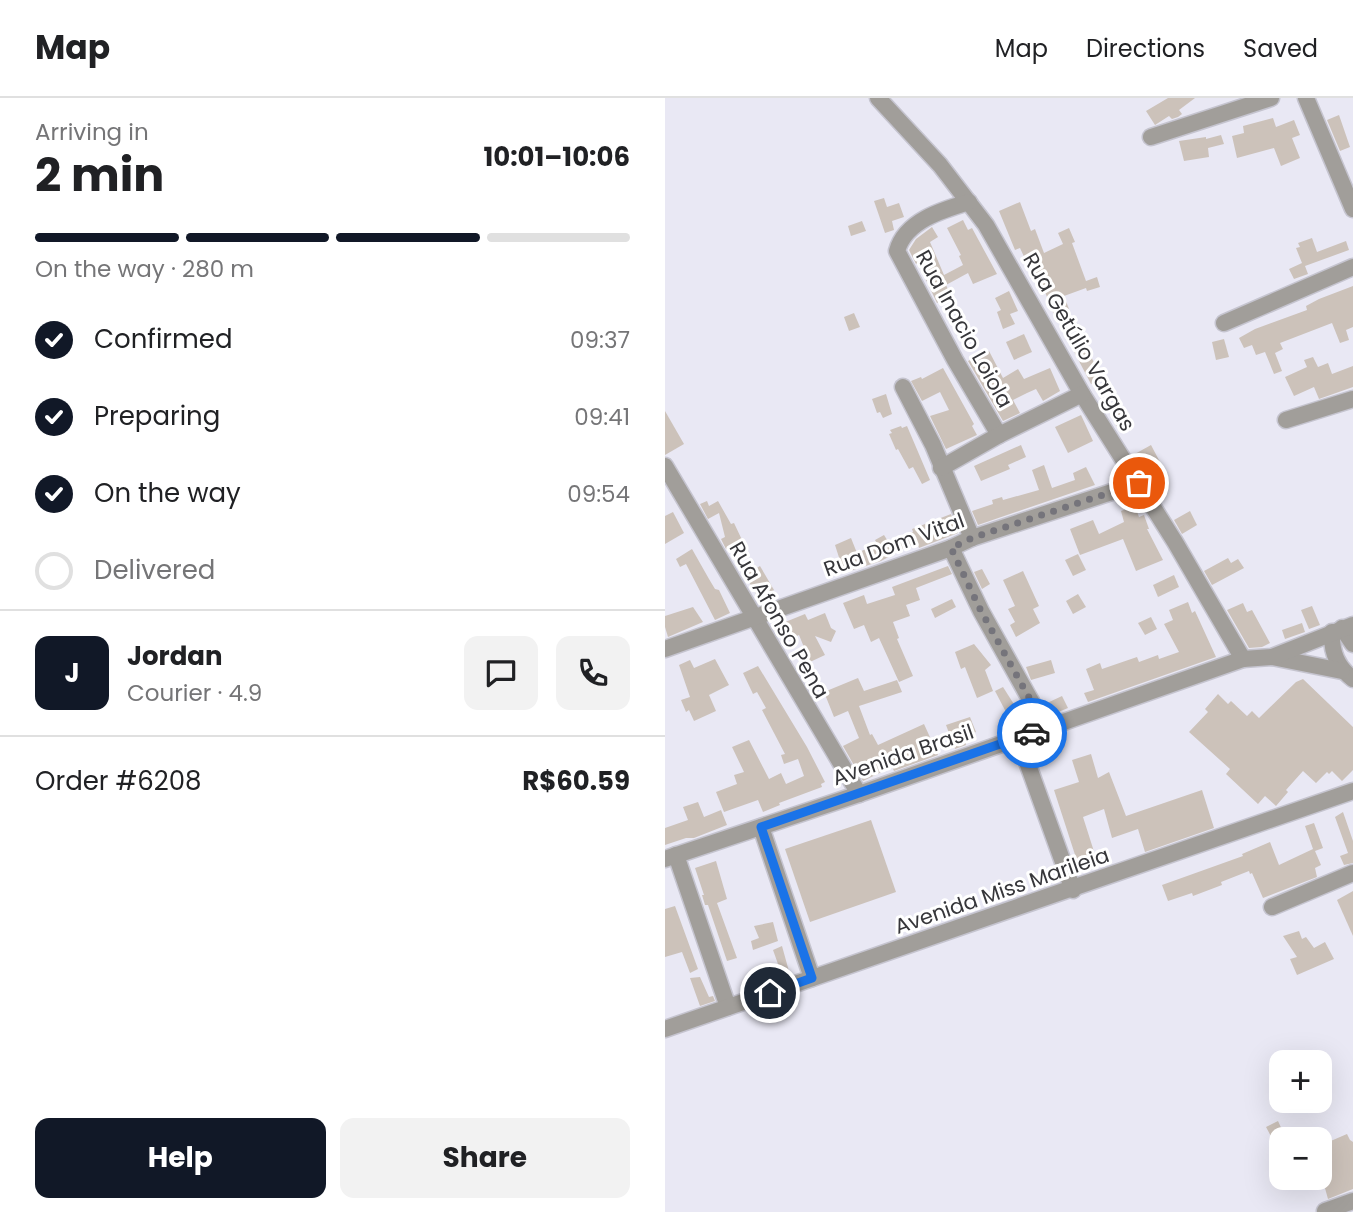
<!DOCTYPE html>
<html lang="en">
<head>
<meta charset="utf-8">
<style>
	body { margin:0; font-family:Poppins,sans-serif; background:#f2f2f2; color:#202124; height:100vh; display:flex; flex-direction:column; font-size:26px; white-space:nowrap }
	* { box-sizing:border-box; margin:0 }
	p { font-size:23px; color:#757577 }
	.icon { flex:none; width:38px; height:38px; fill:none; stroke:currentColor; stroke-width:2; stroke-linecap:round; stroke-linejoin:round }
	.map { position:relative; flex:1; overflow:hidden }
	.drawer { display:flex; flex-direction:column; background:#fff; width:665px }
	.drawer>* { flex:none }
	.fabs { position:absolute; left:604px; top:952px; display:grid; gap:14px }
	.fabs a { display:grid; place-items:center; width:63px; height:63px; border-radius:14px; background:#fff; box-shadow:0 7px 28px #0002; font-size:35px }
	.pin { position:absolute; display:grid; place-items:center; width:60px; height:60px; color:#fff; margin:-30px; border:4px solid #fff; border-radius:50%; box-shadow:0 2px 7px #0007 }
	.courier { position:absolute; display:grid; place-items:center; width:70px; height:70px; margin:-35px; border:5px solid #1a73e8; border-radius:50%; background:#fff; color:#222; box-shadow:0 2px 9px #0007 }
	.headline em { font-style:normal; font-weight:700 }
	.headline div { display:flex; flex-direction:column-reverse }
	.headline { display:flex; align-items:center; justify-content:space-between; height:119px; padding:0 35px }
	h1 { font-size:46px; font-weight:700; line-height:52px }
	.bar { display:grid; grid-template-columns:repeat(4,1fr); gap:10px 7px; align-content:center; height:84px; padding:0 35px }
	.bar i { height:9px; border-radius:5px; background:#e0e0e0 }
	.bar .selected { background:#111827 }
	.bar p { grid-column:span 4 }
	.line { display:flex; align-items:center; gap:18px; padding:0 35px; border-top:2px solid #e0e0e0 }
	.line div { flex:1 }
	.round { display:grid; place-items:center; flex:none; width:74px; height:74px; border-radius:14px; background:#f2f2f2 }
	ol { padding:0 35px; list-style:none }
	li { display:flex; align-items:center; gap:21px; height:77px }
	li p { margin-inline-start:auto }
	li .icon { padding:7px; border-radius:50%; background:#111827; color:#fff; stroke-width:4 }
	li:last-child { color:#757577 }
	li i { width:38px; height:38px; border:4px solid #e0e0e0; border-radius:50% }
	.button { display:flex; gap:14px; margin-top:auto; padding:14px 35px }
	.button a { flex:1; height:80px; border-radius:14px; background:#111827; color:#fff; font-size:28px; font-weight:700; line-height:80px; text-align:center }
	.button a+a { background:#f2f2f2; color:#202124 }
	header { display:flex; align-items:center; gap:42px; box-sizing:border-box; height:98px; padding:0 35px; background:#fff; border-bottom:2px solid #e0e0e0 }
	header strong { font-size:33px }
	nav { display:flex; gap:38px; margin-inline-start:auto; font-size:24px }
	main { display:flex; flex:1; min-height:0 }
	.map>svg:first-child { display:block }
	.building { fill:#ccc2ba }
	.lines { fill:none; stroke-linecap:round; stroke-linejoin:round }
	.minor-casing { stroke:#c5c4cf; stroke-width:19 }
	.minor { stroke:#a19e9a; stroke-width:16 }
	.done { stroke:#75747b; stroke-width:7; stroke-dasharray:0 12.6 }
	.route { stroke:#1a73e8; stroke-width:9 }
	.labels { text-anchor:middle; stroke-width:6; stroke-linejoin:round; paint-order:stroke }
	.street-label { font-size:21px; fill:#36363a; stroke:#fff }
</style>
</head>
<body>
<header>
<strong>Map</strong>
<nav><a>Map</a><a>Directions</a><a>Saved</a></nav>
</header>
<main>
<section class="drawer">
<div class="headline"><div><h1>2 min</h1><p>Arriving in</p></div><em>10:01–10:06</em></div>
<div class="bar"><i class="selected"></i><i class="selected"></i><i class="selected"></i><i></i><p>On the way · 280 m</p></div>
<ol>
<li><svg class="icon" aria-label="check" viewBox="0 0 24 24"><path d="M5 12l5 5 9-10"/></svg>Confirmed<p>09:37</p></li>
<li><svg class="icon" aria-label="check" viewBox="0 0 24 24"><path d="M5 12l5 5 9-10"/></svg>Preparing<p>09:41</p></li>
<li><svg class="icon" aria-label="check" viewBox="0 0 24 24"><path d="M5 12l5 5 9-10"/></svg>On the way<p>09:54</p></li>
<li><i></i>Delivered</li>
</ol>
<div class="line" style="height:126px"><b class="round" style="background:#111827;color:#fff">J</b><div><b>Jordan</b><p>Courier · 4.9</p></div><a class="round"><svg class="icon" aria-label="chat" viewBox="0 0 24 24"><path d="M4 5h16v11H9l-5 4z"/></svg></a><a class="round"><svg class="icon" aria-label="phone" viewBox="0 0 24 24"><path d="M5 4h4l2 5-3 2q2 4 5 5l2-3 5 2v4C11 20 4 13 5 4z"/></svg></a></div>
<div class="line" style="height:91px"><div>Order #6208</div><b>R$60.59</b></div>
<div class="button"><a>Help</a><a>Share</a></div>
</section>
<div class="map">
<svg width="688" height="1114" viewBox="0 0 688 1114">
	<rect width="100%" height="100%" fill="#e9e8f4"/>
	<g class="building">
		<path d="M503 0H530L514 12 517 16 513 19 507 21 504 18 490 27 481 13Z"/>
		<path d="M674 17 685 49 675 53 662 22Z"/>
		<path d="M608 20 611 29 629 22 635 37 627 40 635 60 616 68 609 50 572 60 567 38 579 35 578 28Z"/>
		<path d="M556 37 559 46 543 50 544 59 519 63 514 43 541 39V41Z"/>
		<path d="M219 100 222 109 234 105 239 119 227 123 229 132 220 135 209 103Z"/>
		<path d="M355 104 366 133 370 131 379 155 398 146 393 135 404 130 410 144 407 145 421 183 432 179 435 189 422 193 421 190 399 198 404 211 389 217 373 176 368 178 355 150 350 152 334 113Z"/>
		<path d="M298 122 303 132 307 130 332 176 308 186 303 175 281 187 286 198 272 205 253 165 251 166 244 152 251 141 267 129 273 139 265 144 279 177 298 167 294 158 296 157 282 130Z"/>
		<path d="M197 123 201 133 186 138 183 128Z"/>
		<path d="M647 140 652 154 681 143 684 152 640 168 643 176 629 181 624 171 637 165 631 150 635 149 633 145Z"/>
		<path d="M688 188V229L681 232 684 242 675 245 667 225 615 245 618 251 610 255 617 273 609 276 600 254 591 257 587 247 579 250 574 240 590 231 642 212 641 208 654 201Z"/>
		<path d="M344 193 353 213 345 216 350 226 338 231 332 214 336 212 330 200Z"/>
		<path d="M189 215 195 229 184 233 179 219Z"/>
		<path d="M422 235 426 244 420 247 437 280 426 286 404 244Z"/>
		<path d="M359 236 367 254 349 262 341 244Z"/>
		<path d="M559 241 564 259 551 262 547 244Z"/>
		<path d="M324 253 338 280 353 271 359 281 385 270 395 293 378 303 371 291 362 295 348 302 355 315 338 323 303 263Z"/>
		<path d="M648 259 653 269 663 265 667 276 688 268V289L654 301 649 289 629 298 620 279 642 269 639 262Z"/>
		<path d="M278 270 309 326 307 328 312 337 281 351 265 318 284 312 275 294 257 303 246 283 256 279 257 281Z"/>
		<path d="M221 296 227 316 218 320 215 314 212 315 207 301Z"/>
		<path d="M459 311 468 328 455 334 446 318Z"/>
		<path d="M0 313 19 346 0 357Z"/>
		<path d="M416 317 428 343 403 355 390 329Z"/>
		<path d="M236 328 237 330 242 328 265 382 257 386 248 369 244 371 233 351 231 352 224 336 227 335 225 332Z"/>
		<path d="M356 347 361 359 343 367 345 371 316 383 309 368Z"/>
		<path d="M486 347 496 366 489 369 495 381 486 386 468 357Z"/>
		<path d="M379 367 387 390 410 382 408 375 421 369 430 387 313 427 307 413 328 406 327 402 337 399 338 402 374 392 367 372Z"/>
		<path d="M42 403 44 408 53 403 66 426 69 425 78 444 61 451 56 441 60 439 54 415 43 421 35 406Z"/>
		<path d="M470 408 474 419 479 417 484 431H482L498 462 471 473 458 441 415 457 405 431 428 422 434 436 459 424 456 413Z"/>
		<path d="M525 413 532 427 517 436 509 422Z"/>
		<path d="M8 414 19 435 0 446V418Z"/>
		<path d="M286 416 293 435 254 450 252 444 216 463 179 475 170 447 186 440 192 455 212 446 210 442 219 437 224 445 248 434 247 431Z"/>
		<path d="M27 451 44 481 50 491 54 492 65 515 50 522 21 466 15 469 11 461Z"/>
		<path d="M413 456 421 472 408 478 400 462Z"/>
		<path d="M563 460 566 465 573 461 579 470 547 487 539 473Z"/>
		<path d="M95 468 109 492 94 501 80 477Z"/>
		<path d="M283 468 287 476 251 490 255 502 241 507 245 518 228 524 234 540 232 541 248 578 234 584 214 540 206 544 199 527 189 531 178 505 199 497 202 506 230 497 227 489Z"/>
		<path d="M317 471 325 486 317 491 309 474Z"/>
		<path d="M358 473 374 508 368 511 375 525 351 539 345 527 350 524 343 511 350 508 338 482Z"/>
		<path d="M509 477 514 489 493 499 488 487Z"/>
		<path d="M413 496 421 509 408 516 401 503Z"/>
		<path d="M287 501 291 509 270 520 266 511Z"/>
		<path d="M523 504 527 515 530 513 551 559 423 604 419 595 429 592 421 571 435 565 437 571 472 559 474 564 493 557 494 561 514 554 499 526 508 522 504 512Z"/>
		<path d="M578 505 582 514 587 512 605 545 597 549 584 550 562 512Z"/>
		<path d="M647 508 655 527 644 531 636 512Z"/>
		<path d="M28 509 38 524 3 539 0 529V518Z"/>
		<path d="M160 515 166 530 171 533 166 544 150 538 160 557 145 564 134 537 125 541 122 535 113 538 108 529 140 516 143 522Z"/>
		<path d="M486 519 492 531 480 537 473 525Z"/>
		<path d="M637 525 640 534 620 541 617 532Z"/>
		<path d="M309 546 326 567 320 572 328 593 312 600 300 569 296 571 290 554Z"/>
		<path d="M50 561 64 587 44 597 51 613 29 623 24 612 21 614 16 602 25 599 14 567 25 562 29 570Z"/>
		<path d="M386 562 390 575 366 582 361 569Z"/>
		<path d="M93 568 142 649 160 684 156 686 157 689 114 705 115 707 98 714 93 702 59 714 51 694 72 686 69 677 79 674 67 649 84 642 104 681 116 675 121 686 139 678 133 661 119 666 116 657 120 656 97 612 101 610 92 594 88 596 78 575Z"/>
		<path d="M193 580 199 593 232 582 237 594 194 608 205 637 207 636 213 647 259 626 273 657 229 673 227 669 198 683 178 648 194 640 183 613 169 619 159 594Z"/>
		<path d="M638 581 688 629V672L677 683 667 673 664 676 662 674 651 685 638 673 621 692 623 694 611 708 600 698 593 706 561 676 565 671 524 634 543 614 540 611 553 596 563 606 566 603 582 618 587 613 594 620 631 584Z"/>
		<path d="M338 589 352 611 342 616 330 593Z"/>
		<path d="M397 598 403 610 386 617 380 606Z"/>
		<path d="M305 619 311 634 299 639 301 647 290 651 281 627Z"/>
		<path d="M426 656 433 680 444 674 461 718 537 692 549 730 480 754 473 731 447 740 439 711 418 719 432 763 414 769 389 692 414 684 407 662Z"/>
		<path d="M33 704 39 719 56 712 62 727 29 740H21L0 747V730L23 722 18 709Z"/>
		<path d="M678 714 688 743V765L679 767 675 758 683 755 670 719Z"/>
		<path d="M206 722 231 794 145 824 120 751Z"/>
		<path d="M649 725 658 750 650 753 656 767 650 770 652 779 598 800 587 775 585 776 584 773 556 784 557 787 528 798 527 795 503 803 497 787 578 758 577 756 605 744 614 767 648 751 640 728Z"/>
		<path d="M51 763 62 801 52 805 72 860 62 863 43 807H40L37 797H39L30 770Z"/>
		<path d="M688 793V838L672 802Z"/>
		<path d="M10 808 33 871 25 875 17 854 0 859V811Z"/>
		<path d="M108 824 113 843 88 852 86 843 94 840 89 828Z"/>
		<path d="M634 833 637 841 641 839 649 850 660 844 669 861 632 877 625 861 632 859 618 838Z"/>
		<path d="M117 848 125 877 108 883 101 869 113 866 108 852Z"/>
		<path d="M35 879 44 899 48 898 50 903 35 908 25 880Z"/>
		<path d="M613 1023 620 1038 609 1044 601 1029Z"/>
		<path d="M682 1036 685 1042 688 1044V1091L663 1101 658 1083 654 1084V1048Z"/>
	</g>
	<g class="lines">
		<defs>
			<g id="minor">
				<path d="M213 0 275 67 321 127 417 296 510 444 578 561"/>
				<path d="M641 0 688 111"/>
				<path d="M486 39 606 0"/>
				<path d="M304 104C277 112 240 123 232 153L290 262 334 337"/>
				<path d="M559 225 688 169"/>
				<path d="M238 289 268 347 307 440"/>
				<path d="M621 322 688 301"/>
				<path d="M0 368 194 696"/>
				<path d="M276 370 334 337 417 296"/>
				<path d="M286 450 316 513 381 630"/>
				<path d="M677 530 688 546"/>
				<path d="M667 534C666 554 672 569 688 581"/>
				<path d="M0 551 286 450 307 440 474 385"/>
				<path d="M607 559 677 573"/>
				<path d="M353 639 408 792"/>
				<path d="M96 729 147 880"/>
				<path d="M11 757 63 909"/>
				<path d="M0 761 194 696 578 561 607 559 688 527"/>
				<path d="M607 809 688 775"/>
				<path d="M0 931 688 693"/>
				<path d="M660 1113 688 1103"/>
			</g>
		</defs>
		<use href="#minor" class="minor-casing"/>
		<use href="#minor" class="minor"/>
	</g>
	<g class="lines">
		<path class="done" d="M367 635 381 630 316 513 286 450 307 440 474 385"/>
		<path class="route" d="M105 895 147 880 96 729 367 635"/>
	</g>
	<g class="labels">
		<g class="street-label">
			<text transform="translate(299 231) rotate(61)" y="7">Rua Inacio Loiola</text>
			<text transform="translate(414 244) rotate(60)" y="7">Rua Getúlio Vargas</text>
			<text transform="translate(229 447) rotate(-20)" y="7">Rua Dom Vital</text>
			<text transform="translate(114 522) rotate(60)" y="7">Rua Afonso Pena</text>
			<text transform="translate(238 657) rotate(-19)" y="7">Avenida Brasil</text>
			<text transform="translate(337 793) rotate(-19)" y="7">Avenida Miss Marileia</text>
		</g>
	</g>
</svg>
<div class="fabs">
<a>+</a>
<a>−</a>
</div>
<div class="pin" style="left:474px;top:385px;background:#ea580c"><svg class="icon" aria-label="bag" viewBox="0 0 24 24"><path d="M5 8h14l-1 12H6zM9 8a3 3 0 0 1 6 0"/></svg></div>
<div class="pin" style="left:105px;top:895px;background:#1f2937"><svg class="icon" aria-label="home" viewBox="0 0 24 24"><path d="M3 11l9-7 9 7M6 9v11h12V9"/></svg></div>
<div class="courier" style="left:367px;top:635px"><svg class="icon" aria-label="car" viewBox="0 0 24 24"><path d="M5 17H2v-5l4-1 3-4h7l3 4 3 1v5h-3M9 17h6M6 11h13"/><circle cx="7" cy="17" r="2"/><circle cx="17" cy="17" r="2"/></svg></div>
</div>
</main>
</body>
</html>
